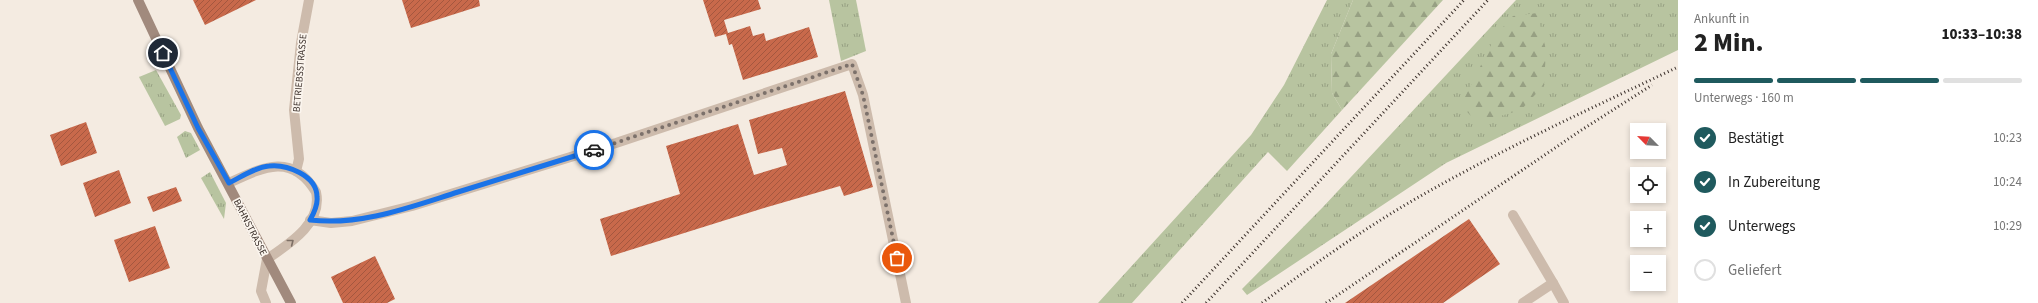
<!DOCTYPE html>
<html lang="de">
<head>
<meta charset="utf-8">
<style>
	body { margin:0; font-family:"Source Sans 3",sans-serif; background:#f2f2f2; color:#222; height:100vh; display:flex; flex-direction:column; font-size:15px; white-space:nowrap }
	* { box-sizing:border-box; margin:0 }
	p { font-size:13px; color:#767676 }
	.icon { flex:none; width:22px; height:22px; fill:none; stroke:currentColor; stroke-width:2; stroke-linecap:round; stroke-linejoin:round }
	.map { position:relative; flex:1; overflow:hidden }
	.sheet { display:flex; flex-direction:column; background:#fff; width:360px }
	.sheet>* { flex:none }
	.needle { width:26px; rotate:294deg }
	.fabs { position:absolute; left:1630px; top:123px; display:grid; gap:8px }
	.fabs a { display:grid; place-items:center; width:36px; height:36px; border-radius:0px; background:#fff; box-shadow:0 2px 6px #0003; font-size:20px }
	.pin { position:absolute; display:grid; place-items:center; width:34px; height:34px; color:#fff; margin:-17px; border:2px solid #fff; border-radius:50%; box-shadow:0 1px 4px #0007 }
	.courier { position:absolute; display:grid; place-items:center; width:40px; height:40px; margin:-20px; border:3px solid #1a73e8; border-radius:50%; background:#fff; color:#222; box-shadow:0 1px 5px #0007 }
	.head em { font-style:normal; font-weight:800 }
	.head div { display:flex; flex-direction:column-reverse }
	.head { display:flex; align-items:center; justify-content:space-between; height:68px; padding:0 16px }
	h1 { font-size:26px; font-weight:800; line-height:30px }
	.bar { display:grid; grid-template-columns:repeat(4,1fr); gap:6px 4px; align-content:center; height:48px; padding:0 16px }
	.bar i { height:5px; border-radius:3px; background:#e0e0e0 }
	.bar .on { background:#1f5a5e }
	.bar p { grid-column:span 4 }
	ol { padding:0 16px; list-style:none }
	li { display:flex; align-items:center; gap:12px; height:44px }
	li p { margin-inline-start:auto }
	li .icon { padding:4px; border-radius:50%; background:#1f5a5e; color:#fff; stroke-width:4 }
	li:last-child { color:#767676 }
	li i { width:22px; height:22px; border:2px solid #e0e0e0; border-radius:50% }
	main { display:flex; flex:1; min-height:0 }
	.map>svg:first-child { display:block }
	.grass { fill:url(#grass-tufts) }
	.forest { fill:url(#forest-firs) }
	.building { fill:url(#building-hatch) }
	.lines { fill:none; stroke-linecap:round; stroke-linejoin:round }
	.service { stroke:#cdbbac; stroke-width:10 }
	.minor { stroke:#cdbbac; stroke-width:10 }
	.secondary { stroke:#a18a7d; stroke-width:10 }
	.rail { stroke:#3b302b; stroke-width:3; stroke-dasharray:1 3; stroke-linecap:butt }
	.oneway { stroke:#7d6f65 }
	.done { stroke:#7c716b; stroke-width:4; stroke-dasharray:0 7.2 }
	.route { stroke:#1a73e8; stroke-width:5 }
	.labels { text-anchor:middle; stroke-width:3.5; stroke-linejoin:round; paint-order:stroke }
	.street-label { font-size:10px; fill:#3b302b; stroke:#fbf5ee }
</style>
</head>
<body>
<main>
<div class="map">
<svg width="1678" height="303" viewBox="0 0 1678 303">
	<defs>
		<pattern id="grass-tufts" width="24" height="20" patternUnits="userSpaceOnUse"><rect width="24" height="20" fill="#b8c4a0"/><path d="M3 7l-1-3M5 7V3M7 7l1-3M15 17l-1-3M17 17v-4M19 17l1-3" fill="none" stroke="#97a083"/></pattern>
		<pattern id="forest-firs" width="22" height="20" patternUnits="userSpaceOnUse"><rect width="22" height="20" fill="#b8c4a0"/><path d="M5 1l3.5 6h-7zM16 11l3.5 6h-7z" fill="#97a083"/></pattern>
		<pattern id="building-hatch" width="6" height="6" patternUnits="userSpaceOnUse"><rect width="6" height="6" fill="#c8694b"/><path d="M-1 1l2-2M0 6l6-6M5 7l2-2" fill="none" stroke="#a4573f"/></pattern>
	</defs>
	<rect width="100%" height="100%" fill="#f4ebe1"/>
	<g class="grass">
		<path d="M829 0H856L866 51 841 61Z"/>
		<path d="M1327 0H1353L1331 54 1332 93 1342 110 1287 171 1268 152 1132 303H1098L1251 135 1284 85Z"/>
		<path d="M1516 0H1678V50L1446 163 1247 295 1242 289 1323 207Z"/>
		<path d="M156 70 181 115 180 119 165 126 139 77Z"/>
		<path d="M185 131 191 133 200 150 186 158 177 137Z"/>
		<path d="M210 172 226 203 224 219 201 178Z"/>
	</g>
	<g class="forest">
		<path d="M1353 0H1443L1342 110 1332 93 1331 54Z"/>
		<path d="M1537 13 1546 50 1544 85 1521 110 1483 121 1470 115 1461 105 1496 35 1513 16Z"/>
	</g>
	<g class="building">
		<path d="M193 0H256L205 25Z"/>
		<path d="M402 0H479L480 6 411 28Z"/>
		<path d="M703 0H758L761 9 724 20 728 33 750 26 753 36 764 33 766 41 809 27 818 57 743 80 732 44 729 45 726 34 715 37Z"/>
		<path d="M845 91 873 187 844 196 840 186 764 208 611 256 600 219 680 194 666 146 738 124 754 175 787 165 782 148 758 154 749 120Z"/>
		<path d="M86 122 97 153 61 166 50 135Z"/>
		<path d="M119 170 131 203 95 217 83 183Z"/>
		<path d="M176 187 182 201 153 212 147 197Z"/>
		<path d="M1469 219 1500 264 1443 303H1345Z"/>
		<path d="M155 226 170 268 129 282 114 240Z"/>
		<path d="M375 256 395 299 387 303H343L331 277Z"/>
	</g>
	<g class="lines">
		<g class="service">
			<path d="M1513 215 1553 283 1523 303"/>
			<path d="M1553 283 1564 303"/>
			<path d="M266 303 261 291 267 259"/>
		</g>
		<g class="minor">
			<path d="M296 171 299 159 294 110 301 43 309 0"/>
			<path d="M229 183C263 167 292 152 316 192 323 223 289 244 267 259"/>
			<path d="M310 220 331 223 352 221 412 206 616 143 852 64 863 95 906 303"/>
		</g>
		<path class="secondary" d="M138 0 198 128 291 303"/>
		<g class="rail">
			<path d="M1182 303 1464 0"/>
			<path d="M1206 303 1488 0"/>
			<path d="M1262 303C1317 262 1373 222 1433 189 1513 144 1596 106 1678 67"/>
			<path d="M1326 303 1580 131 1652 85"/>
		</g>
	</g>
	<defs><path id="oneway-chevron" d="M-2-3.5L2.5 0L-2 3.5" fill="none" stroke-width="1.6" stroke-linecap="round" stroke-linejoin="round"/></defs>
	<use class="oneway" href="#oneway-chevron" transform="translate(291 242) rotate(-38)"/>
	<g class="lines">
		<path class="done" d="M594 150 852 64 863 95 897 258"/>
		<path class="route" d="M163 53 198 128 229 183C241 177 256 167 269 166 286 164 317 175 317 197 318 205 314 213 310 220 361 226 410 207 458 192 503 178 549 164 594 150"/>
	</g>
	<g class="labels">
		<g class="street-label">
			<text transform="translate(299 73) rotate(-85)" y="4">BETRIEBSSTRASSE</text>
			<text transform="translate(251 227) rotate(63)" y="4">BAHNSTRASSE</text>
		</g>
	</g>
</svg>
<div class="fabs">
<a><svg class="needle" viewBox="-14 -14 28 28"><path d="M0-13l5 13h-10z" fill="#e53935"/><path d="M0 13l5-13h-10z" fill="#767676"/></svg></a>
<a><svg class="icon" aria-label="locate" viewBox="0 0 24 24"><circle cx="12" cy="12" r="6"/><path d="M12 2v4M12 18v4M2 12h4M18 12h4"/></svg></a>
<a>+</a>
<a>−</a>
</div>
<div class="pin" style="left:897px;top:258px;background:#ea580c"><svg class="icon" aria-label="bag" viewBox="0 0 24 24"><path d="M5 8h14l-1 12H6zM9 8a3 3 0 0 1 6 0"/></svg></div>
<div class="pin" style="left:163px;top:53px;background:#1f2937"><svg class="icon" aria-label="home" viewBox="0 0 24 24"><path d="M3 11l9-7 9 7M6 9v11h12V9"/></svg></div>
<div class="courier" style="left:594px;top:150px"><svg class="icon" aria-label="car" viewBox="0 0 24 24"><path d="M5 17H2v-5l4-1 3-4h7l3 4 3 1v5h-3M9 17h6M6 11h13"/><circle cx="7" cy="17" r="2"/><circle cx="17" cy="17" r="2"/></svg></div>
</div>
<section class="sheet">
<div class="head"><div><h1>2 Min.</h1><p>Ankunft in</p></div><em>10:33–10:38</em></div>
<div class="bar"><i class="on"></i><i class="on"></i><i class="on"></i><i></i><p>Unterwegs · 160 m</p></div>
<ol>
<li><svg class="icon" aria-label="check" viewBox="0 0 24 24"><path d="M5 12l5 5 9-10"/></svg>Bestätigt<p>10:23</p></li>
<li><svg class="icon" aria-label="check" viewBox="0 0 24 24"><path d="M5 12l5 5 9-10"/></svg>In Zubereitung<p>10:24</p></li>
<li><svg class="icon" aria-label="check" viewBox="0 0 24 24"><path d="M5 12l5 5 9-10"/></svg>Unterwegs<p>10:29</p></li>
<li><i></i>Geliefert</li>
</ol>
</section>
</main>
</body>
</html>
